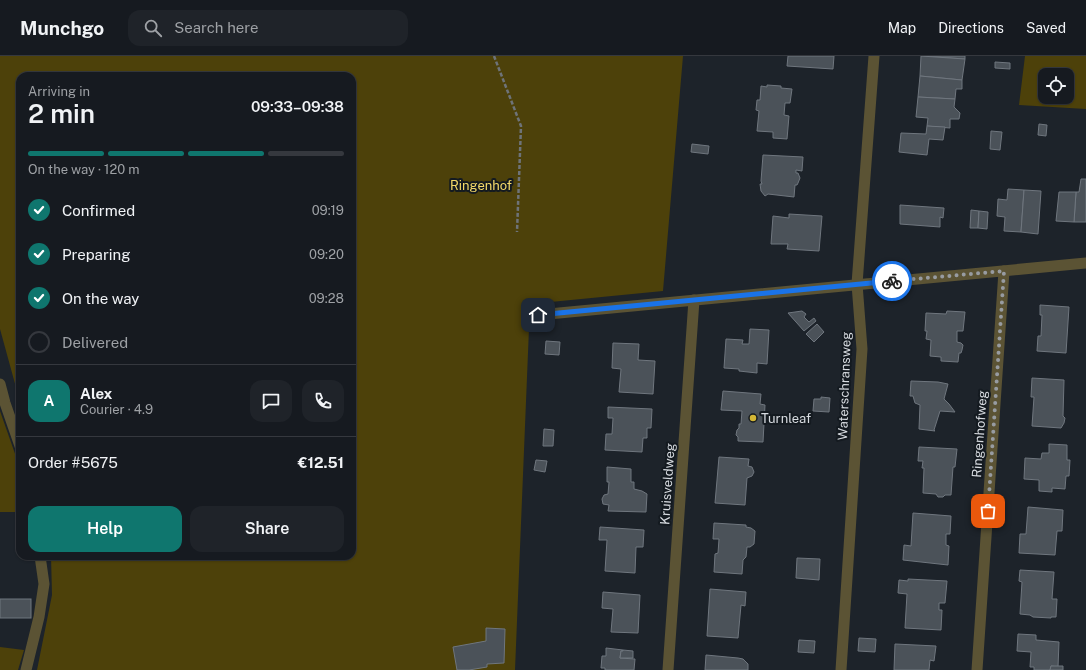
<!DOCTYPE html>
<html lang="en">
<head>
<meta charset="utf-8">
<style>
	body { margin:0; font-family:"Public Sans",sans-serif; background:#1f2329; color:#f1f3f6; height:100vh; display:flex; flex-direction:column; font-size:15px; white-space:nowrap }
	* { box-sizing:border-box; margin:0 }
	p { font-size:13px; color:#9ea1a5 }
	.icon { flex:none; width:22px; height:22px; fill:none; stroke:currentColor; stroke-width:2; stroke-linecap:round; stroke-linejoin:round }
	.map { position:relative; flex:1; overflow:hidden }
	.drawer { position:absolute; left:16px; top:16px; width:340px; height:488px; display:flex; flex-direction:column; background:#161a20; border-radius:12px; box-shadow:0 1px 3px #0004,0 0 0 1px #35383e }
	.drawer>* { flex:none }
	.controls { position:absolute; left:1038px; top:12px; display:grid; gap:8px }
	.controls a { display:grid; place-items:center; width:36px; height:36px; border-radius:8px; background:#161a20; box-shadow:0 1px 3px #0004,0 0 0 1px #35383e; font-size:20px }
	.pin { position:absolute; display:grid; place-items:center; width:34px; height:34px; color:#fff; margin:-17px; border-radius:8px; box-shadow:0 2px 6px #0006 }
	.courier { position:absolute; display:grid; place-items:center; width:40px; height:40px; margin:-20px; border:3px solid #1a73e8; border-radius:50%; background:#fff; color:#222; box-shadow:0 1px 5px #0007 }
	.summary em { font-style:normal; font-weight:600 }
	.summary div { display:flex; flex-direction:column-reverse }
	.summary { display:flex; align-items:center; justify-content:space-between; height:68px; padding:0 12px }
	h1 { font-size:26px; font-weight:600; line-height:30px }
	.bar { display:grid; grid-template-columns:repeat(4,1fr); gap:6px 4px; align-content:center; height:48px; padding:0 12px }
	.bar i { height:5px; border-radius:3px; background:#35383e }
	.bar .active { background:#0f766e }
	.bar p { grid-column:span 4 }
	.line { display:flex; align-items:center; gap:10px; padding:0 12px; border-top:1px solid #35383e }
	.line div { flex:1 }
	.round { display:grid; place-items:center; flex:none; width:42px; height:42px; border-radius:12px; background:#1f2329 }
	ol { padding:0 12px; list-style:none }
	li { display:flex; align-items:center; gap:12px; height:44px }
	li p { margin-inline-start:auto }
	li .icon { padding:4px; border-radius:50%; background:#0f766e; color:#fff; stroke-width:4 }
	li:last-child { color:#9ea1a5 }
	li i { width:22px; height:22px; border:2px solid #35383e; border-radius:50% }
	.action { display:flex; gap:8px; margin-top:auto; padding:8px 12px }
	.action a { flex:1; height:46px; border-radius:12px; background:#0f766e; color:#fff; font-size:16px; font-weight:600; line-height:46px; text-align:center }
	.action a+a { background:#1f2329; color:#f1f3f6 }
	header { display:flex; align-items:center; gap:24px; box-sizing:border-box; height:56px; padding:0 20px; background:#161a20; border-bottom:1px solid #35383e }
	header strong { font-size:19px }
	nav { display:flex; gap:22px; margin-inline-start:auto; font-size:14px }
	.search { width:280px; height:36px; background:#1f2329; display:flex; align-items:center; gap:10px; box-sizing:border-box; padding:0 14px; border-radius:12px; color:#9ea1a5; font-size:15px }
	.map>svg:first-child { display:block }
	.green { fill:#4d410a; fill-rule:evenodd }
	.building { fill:#4b5259; stroke:#6f767e }
	.lines { fill:none; stroke-linecap:round; stroke-linejoin:round }
	.path { stroke:#6e7379; stroke-width:2.5; stroke-dasharray:4 2; stroke-linecap:butt }
	.minor { stroke:#5b5334; stroke-width:11 }
	.done { stroke:#979ba1; stroke-width:4; stroke-dasharray:0 7.2 }
	.route { stroke:#1a73e8; stroke-width:5 }
	.poi-dot { fill:#d3b635; stroke:#141a20; stroke-width:1.5 }
	.labels { text-anchor:middle; stroke-width:4; stroke-linejoin:round; paint-order:stroke }
	.park-label { font-size:13px; fill:#f4d968; stroke:#141a20 }
	.street-label { font-size:13px; fill:#d8dce1; stroke:#141a20 }
	.poi-label { font-size:13px; fill:#d8dce1; stroke:#141a20; text-anchor:start }
</style>
</head>
<body>
<header>
<strong>Munchgo</strong>
<div class="search"><svg class="icon" aria-label="search" viewBox="0 0 24 24"><circle cx="10" cy="10" r="6"/><path d="M15 15l6 6"/></svg>Search here</div>
<nav><a>Map</a><a>Directions</a><a>Saved</a></nav>
</header>
<div class="map">
<svg width="1086" height="614" viewBox="0 0 1086 614">
	<rect width="100%" height="100%" fill="#1d232a"/>
	<g class="green">
		<path d="M0 0H683L663 235 530 248 515 614H37L52 539 51 500H352V20H20V346L0 273Z"/>
		<path d="M1025 0H1086V53L1019 49ZM1045 19H1067V41H1045Z"/>
		<path d="M0 355 20 412V456H0Z"/>
		<path d="M0 591 24 594 18 614H0Z"/>
	</g>
	<g class="building">
		<path d="M788 0H834L833 13 787 10Z"/>
		<path d="M921 0H965V3Z"/>
		<path d="M921 0 965 3 962 24 920 20Z"/>
		<path d="M995 6 1010 7V13L995 12Z"/>
		<path d="M920 20 962 24V33H956L955 43 918 41Z"/>
		<path d="M767 29 781 30V32L792 33 790 47H785L784 59 789 60 787 83 773 82V76L757 75 759 55 756 54 757 44H760L761 30 767 31Z"/>
		<path d="M918 41 955 43 954 51 960 57 959 63H950V72L927 70 928 62 916 61Z"/>
		<path d="M1039 68 1047 69 1046 80 1038 79Z"/>
		<path d="M927 70 945 71 943 84 929 83 927 99 899 96 901 77 926 78Z"/>
		<path d="M991 75 1002 76 1000 94 990 93Z"/>
		<path d="M692 88 709 90 708 98 691 96Z"/>
		<path d="M763 99 803 101 802 115 796 114V117H798L800 122 798 127 797 129H795L794 141 768 138 765 140 761 135 760 128H762L761 125Z"/>
		<path d="M1081 123H1086V166H1074L1076 136H1079Z"/>
		<path d="M1008 133 1024 134 1021 176 1004 175 1005 161 997 160 998 143 1007 144Z"/>
		<path d="M1024 134 1041 135 1038 178 1021 176Z"/>
		<path d="M1059 136H1076L1074 166 1056 165Z"/>
		<path d="M900 149 944 152 943 162 940 161V171L900 168Z"/>
		<path d="M971 154 979 155 978 172H970Z"/>
		<path d="M979 155 988 156 987 173 978 172Z"/>
		<path d="M789 158 822 160 819 195 787 193 788 188H771L773 160 789 162Z"/>
		<path d="M1040 249 1069 251 1066 297 1037 295 1038 280H1041L1042 259H1040Z"/>
		<path d="M802 255 806 258 804 261 809 266 814 262 816 265 804 275 788 257Z"/>
		<path d="M947 255 965 256 963 275H957V286L961 287 963 289 962 294 961 297H959L958 306 941 305V301L930 300 931 284 926 283 927 275H925L926 257 946 258Z"/>
		<path d="M817 268 824 276 814 286 806 278Z"/>
		<path d="M750 273 769 274 767 308 757 307V317L739 315V313L724 312 726 283 743 284 742 288H749Z"/>
		<path d="M546 285 560 286 559 299 545 298Z"/>
		<path d="M613 287 639 288 638 304 655 305 653 338 619 336 621 313 612 312Z"/>
		<path d="M1032 322 1064 324 1063 360 1065 362 1064 367 1061 372 1032 370 1034 341H1031Z"/>
		<path d="M911 325 938 326 948 328 944 343 949 348 955 356 940 355 934 374 935 375 919 373 920 349 915 347 913 340H910Z"/>
		<path d="M723 335 761 338 760 348 765 349 763 386 738 385V381L736 379 737 374 739 372V368H741L742 355 721 354Z"/>
		<path d="M821 341 830 342 829 356 813 355 814 343H821Z"/>
		<path d="M608 351 652 353 651 372H647V382H643L642 396 605 394 606 378H612L613 362H608Z"/>
		<path d="M544 373 554 374 553 390H543Z"/>
		<path d="M1049 388 1067 389V404H1070L1069 420H1066L1065 433 1052 432V436L1039 435V424L1024 423 1025 402 1041 403 1042 397H1049Z"/>
		<path d="M919 391 957 393 955 411H953L951 439H945L943 441H938L936 438 923 437 924 412H922L923 405H918Z"/>
		<path d="M719 401 749 403 748 410 752 411 754 416 752 420 747 422 745 449 715 447Z"/>
		<path d="M536 404 547 405 545 416 534 414Z"/>
		<path d="M607 411 631 413V426H634V433L642 435 647 438 646 456 608 455 609 449 603 448 602 443 604 439 608 438 609 426H607Z"/>
		<path d="M1028 451 1063 454 1062 475H1057L1055 499 1019 497 1020 478H1026Z"/>
		<path d="M913 457 951 460 950 478H946V489L949 490 948 509 903 504 904 489 911 490Z"/>
		<path d="M714 467 746 469V471L751 472 755 475 754 488 750 491H747L746 501 743 504 742 518 714 516 715 498 718 497 719 483H713Z"/>
		<path d="M600 471 644 474 643 491H636L635 517 605 515 607 484H599Z"/>
		<path d="M797 502 820 503 819 524 796 522Z"/>
		<path d="M1020 514 1054 516 1052 543H1057L1056 561H1051V562L1033 561 1030 559 1020 558 1022 526 1019 525Z"/>
		<path d="M908 523 947 525 945 547H939V554H942L941 574 905 572 907 538 898 537 899 524 908 525Z"/>
		<path d="M710 533 746 536 745 550 741 549 738 582 707 580Z"/>
		<path d="M603 536 640 539 638 577 611 576 613 553 602 552Z"/>
		<rect x="0" y="543" width="31" height="19"/>
		<path d="M486 572 505 573 504 607 487 608V611L469 614H457L453 591 486 585Z"/>
		<path d="M1018 578 1036 579V584L1059 586 1058 611 1051 610 1050 614H1034V611H1030L1031 596 1017 595Z"/>
		<path d="M859 582 876 583 875 596 858 595Z"/>
		<path d="M799 584 815 585 814 597 798 596Z"/>
		<path d="M895 588 936 590 934 605 930 604 929 614H894Z"/>
		<path d="M606 592 623 594V595H621L620 602 635 603 634 614H605V612H601L602 600H606Z"/>
		<path d="M623 594 633 595V602H620L621 595H623Z"/>
		<path d="M706 599 738 602 743 603 748 608V614H705Z"/>
		<path d="M1051 610H1063V614H1050Z"/>
	</g>
	<g class="lines">
		<path class="path" d="M494 0 521 70 517 176"/>
		<g class="minor">
			<path d="M538 259 1086 207"/>
			<path d="M0 328 5 347 20 390"/>
			<path d="M26 614 39 561 44 528 40 500"/>
			<path d="M668 614 694 244"/>
			<path d="M841 614 862 293 857 228 874 0"/>
			<path d="M977 614 1004 215"/>
		</g>
	</g>
	<g class="lines">
		<path class="done" d="M892 225 1004 215 988 455"/>
		<path class="route" d="M538 259 892 225"/>
	</g>
	<circle class="poi-dot" cx="753" cy="362" r="4"/>
	<g class="labels">
		<g class="park-label">
			<text x="481" y="134">Ringenhof</text>
		</g>
		<g class="street-label">
			<text transform="translate(844 330) rotate(-88)" y="5">Waterschransweg</text>
			<text transform="translate(979 378) rotate(-86)" y="5">Ringenhofweg</text>
			<text transform="translate(667 428) rotate(-86)" y="5">Kruisveldweg</text>
		</g>
		<g class="poi-label">
			<text x="761" y="367">Turnleaf</text>
		</g>
	</g>
</svg>
<div class="controls">
<a><svg class="icon" aria-label="locate" viewBox="0 0 24 24"><circle cx="12" cy="12" r="6"/><path d="M12 2v4M12 18v4M2 12h4M18 12h4"/></svg></a>
</div>
<div class="pin" style="left:988px;top:455px;background:#ea580c"><svg class="icon" aria-label="bag" viewBox="0 0 24 24"><path d="M5 8h14l-1 12H6zM9 8a3 3 0 0 1 6 0"/></svg></div>
<div class="pin" style="left:538px;top:259px;background:#1f2937"><svg class="icon" aria-label="home" viewBox="0 0 24 24"><path d="M3 11l9-7 9 7M6 9v11h12V9"/></svg></div>
<div class="courier" style="left:892px;top:225px"><svg class="icon" aria-label="bike" viewBox="0 0 24 24"><circle cx="6" cy="16" r="4"/><circle cx="18" cy="16" r="4"/><path d="M6 16l4-8h5l3 8M10 8l3 8H6M13 5h3"/></svg></div>
<section class="drawer">
<div class="summary"><div><h1>2 min</h1><p>Arriving in</p></div><em>09:33–09:38</em></div>
<div class="bar"><i class="active"></i><i class="active"></i><i class="active"></i><i></i><p>On the way · 120 m</p></div>
<ol>
<li><svg class="icon" aria-label="check" viewBox="0 0 24 24"><path d="M5 12l5 5 9-10"/></svg>Confirmed<p>09:19</p></li>
<li><svg class="icon" aria-label="check" viewBox="0 0 24 24"><path d="M5 12l5 5 9-10"/></svg>Preparing<p>09:20</p></li>
<li><svg class="icon" aria-label="check" viewBox="0 0 24 24"><path d="M5 12l5 5 9-10"/></svg>On the way<p>09:28</p></li>
<li><i></i>Delivered</li>
</ol>
<div class="line" style="height:72px"><b class="round" style="background:#0f766e;color:#fff">A</b><div><b>Alex</b><p>Courier · 4.9</p></div><a class="round"><svg class="icon" aria-label="chat" viewBox="0 0 24 24"><path d="M4 5h16v11H9l-5 4z"/></svg></a><a class="round"><svg class="icon" aria-label="phone" viewBox="0 0 24 24"><path d="M5 4h4l2 5-3 2q2 4 5 5l2-3 5 2v4C11 20 4 13 5 4z"/></svg></a></div>
<div class="line" style="height:52px"><div>Order #5675</div><b>€12.51</b></div>
<div class="action"><a>Help</a><a>Share</a></div>
</section>
</div>
</body>
</html>
